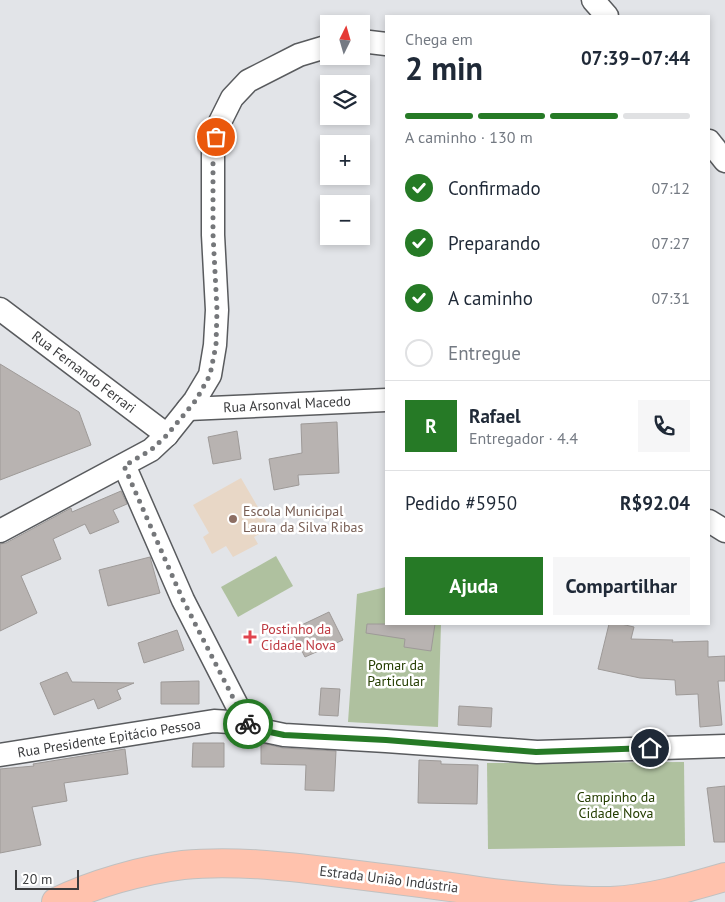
<!DOCTYPE html>
<html lang="pt">
<head>
<meta charset="utf-8">
<style>
	body { margin:0; font-family:"PT Sans",sans-serif; background:#f6f6f7; color:#1f2937; height:100vh; display:flex; flex-direction:column; font-size:19px; white-space:nowrap }
	* { box-sizing:border-box; margin:0 }
	p { font-size:16px; color:#747a83 }
	.icon { flex:none; width:28px; height:28px; fill:none; stroke:currentColor; stroke-width:2; stroke-linecap:round; stroke-linejoin:round }
	.map { position:relative; flex:1; overflow:hidden }
	.sheet { position:absolute; left:385px; top:15px; width:325px; height:610px; display:flex; flex-direction:column; background:#fff; border-radius:0px; box-shadow:0 2px 8px #0003 }
	.sheet>* { flex:none }
	.needle { width:32px; rotate:5deg }
	.fabs { position:absolute; left:320px; top:15px; display:grid; gap:10px }
	.fabs a { display:grid; place-items:center; width:50px; height:50px; border-radius:0px; background:#fff; box-shadow:0 2px 8px #0003; font-size:25px }
	.scale { position:absolute; left:15px; bottom:12px; width:64px; box-sizing:border-box; padding-left:5px; border:2px solid #3b3c3e; border-top:0; font-size:14px; line-height:18px; white-space:nowrap; color:#3b3c3e; -webkit-text-stroke:4px #fff; paint-order:stroke }
	.pin { position:absolute; display:grid; place-items:center; width:42px; height:42px; color:#fff; margin:-21px; border:2px solid #fff; border-radius:50%; box-shadow:0 1px 5px #0007 }
	.courier { position:absolute; display:grid; place-items:center; width:50px; height:50px; margin:-25px; border:4px solid #267a26; border-radius:50%; background:#fff; color:#222; box-shadow:0 1px 6px #0007 }
	.summary em { font-style:normal; font-weight:600 }
	.summary div { display:flex; flex-direction:column-reverse }
	.summary { display:flex; align-items:center; justify-content:space-between; height:85px; padding:0 20px }
	h1 { font-size:32px; font-weight:600; line-height:38px }
	.bar { display:grid; grid-template-columns:repeat(4,1fr); gap:8px 5px; align-content:center; height:60px; padding:0 20px }
	.bar i { height:6px; border-radius:4px; background:#e0e1e3 }
	.bar .current { background:#267a26 }
	.bar p { grid-column:span 4 }
	.line { display:flex; align-items:center; gap:12px; padding:0 20px; border-top:1px solid #e0e1e3 }
	.line div { flex:1 }
	.round { display:grid; place-items:center; flex:none; width:52px; height:52px; border-radius:0px; background:#f6f6f7 }
	ol { padding:0 20px; list-style:none }
	li { display:flex; align-items:center; gap:15px; height:55px }
	li p { margin-inline-start:auto }
	li .icon { padding:5px; border-radius:50%; background:#267a26; color:#fff; stroke-width:4 }
	li:last-child { color:#747a83 }
	li i { width:28px; height:28px; border:2px solid #e0e1e3; border-radius:50% }
	.primary-button { display:flex; gap:10px; margin-top:auto; padding:10px 20px }
	.primary-button a { flex:1; height:58px; border-radius:0px; background:#267a26; color:#fff; font-size:20px; font-weight:600; line-height:58px; text-align:center }
	.primary-button a+a { background:#f6f6f7; color:#1f2937 }
	.map>svg:first-child { display:block }
	.education { fill:#e8d7c6 }
	.green { fill:#afc19f }
	.building { fill:#b8b3b1; stroke:#9e9a98 }
	.lines { fill:none; stroke-linecap:round; stroke-linejoin:round }
	.minor-casing { stroke:#595b5e; stroke-width:25 }
	.major-casing { stroke:#c0c1c1; stroke-width:30 }
	.minor { stroke:#fff; stroke-width:22 }
	.major { stroke:#ffc2ad; stroke-width:28 }
	.done { stroke:#75777a; stroke-width:5; stroke-dasharray:0 9 }
	.route { stroke:#267a26; stroke-width:6 }
	.education-dot { fill:#8d6e63; stroke:#fff; stroke-width:2 }
	.health-dot { fill:#e0444e; stroke:#fff; stroke-width:2 }
	.labels { text-anchor:middle; stroke-width:5; stroke-linejoin:round; paint-order:stroke }
	.street-label { font-size:14px; fill:#3b3c3e; stroke:#fff }
	.education-label { font-size:14px; fill:#785e54; stroke:#fff; text-anchor:start }
	.health-label { font-size:14px; fill:#be3a42; stroke:#fff; text-anchor:start }
	.park-label { font-size:14px; fill:#243d00; stroke:#fff }
</style>
</head>
<body>
<div class="map">
<svg width="725" height="902" viewBox="0 0 725 902">
	<rect width="100%" height="100%" fill="#e2e4e8"/>
	<path class="education" d="M241 478 270 528 254 537 258 544 233 557 226 546 212 554 203 537 209 533 193 505Z"/>
	<g class="green">
		<path d="M276 556 293 586 238 617 221 587Z"/>
		<path d="M386 587V624H441L438 727 348 722 357 594Z"/>
		<path d="M684 762 685 846 488 849 487 763Z"/>
	</g>
	<g class="building">
		<path d="M0 364 79 412 91 445 0 480Z"/>
		<path d="M337 422 339 473 298 475 299 485 274 490 269 459 302 453 301 424Z"/>
		<path d="M237 431 241 459 213 464 208 437Z"/>
		<path d="M121 491 127 504 113 510 119 522 90 534 85 524 53 539 61 559 21 576 37 613 0 631V544L6 543 71 508 72 512Z"/>
		<path d="M150 557 160 593 108 606 99 570Z"/>
		<path d="M329 612 343 640 305 657 291 630Z"/>
		<path d="M367 624H435L431 651 404 647 405 639 366 633Z"/>
		<path d="M609 624H621L634 627 631 639 673 640 672 642 708 641V657L725 656V681H718L722 725 700 727 698 694 676 695 675 680 640 678 598 669Z"/>
		<path d="M177 630 184 650 144 663 138 643Z"/>
		<path d="M67 672 72 682 134 683 117 690 121 699 98 709 94 699 54 715 40 683Z"/>
		<path d="M199 681V704H161V682Z"/>
		<path d="M321 688 340 689 338 716 319 715Z"/>
		<path d="M459 706 492 708 491 727 458 725Z"/>
		<path d="M193 743H224V767H192Z"/>
		<path d="M261 743 283 748 336 751 334 791 305 790 306 765 261 764Z"/>
		<path d="M125 749 128 774 64 783 67 801 32 807 41 845 0 853V769L34 766 33 764Z"/>
		<path d="M419 760 441 761V764L478 765 477 804 418 803Z"/>
		<path d="M725 786V842H714L707 788Z"/>
	</g>
	<g class="lines">
		<defs>
			<g id="minor">
				<path d="M593 0 607 16"/>
				<path d="M361 41 386 44"/>
				<path d="M709 141 725 161"/>
				<path d="M0 309 167 435"/>
				<path d="M188 409 386 400"/>
				<path d="M124 465 183 600 246 723"/>
				<path d="M709 521 725 531"/>
				<path d="M0 531 151 450 167 435 195 400 210 375 215 345 217 310 213 235V150L219 124 232 98 248 81 299 55 329 46"/>
				<path d="M0 755 214 721 246 723 265 731 284 735 386 741 537 752 725 746"/>
			</g>
			<path id="major" d="M56 902C93 884 142 870 183 865 232 860 285 866 333 872 382 878 431 884 479 891 523 897 567 902 611 901 650 899 687 888 725 877"/>
		</defs>
		<use href="#minor" class="minor-casing"/>
		<use href="#major" class="major-casing"/>
		<use href="#minor" class="minor"/>
		<use href="#major" class="major"/>
	</g>
	<g class="lines">
		<path class="done" d="M216 137 213 150V234L217 310 216 345 210 375 196 400 167 435 151 450 124 466 183 600 246 723 248 724"/>
		<path class="route" d="M248 724 265 731 284 735 386 740 536 752 650 748"/>
	</g>
	<circle class="education-dot" cx="233" cy="519" r="5"/>
	<path class="health-dot" d="M247.5 629.5h5v5h5v5h-5v5h-5v-5h-5v-5h5z"/>
	<g class="labels">
		<g class="street-label">
			<text transform="translate(84 372) rotate(37)" y="5">Rua Fernando Ferrari</text>
			<text transform="translate(287 404) rotate(-3)" y="5">Rua Arsonval Macedo</text>
			<text transform="translate(109 738) rotate(-9)" y="5">Rua Presidente Epitácio Pessoa</text>
			<text transform="translate(389 879) rotate(7)" y="5">Estrada União Indústria</text>
		</g>
		<g class="education-label">
			<text x="243" y="516">Escola Municipal<tspan x="243" dy="16">Laura da Silva Ribas</tspan></text>
		</g>
		<g class="health-label">
			<text x="261" y="634">Postinho da<tspan x="261" dy="16">Cidade Nova</tspan></text>
		</g>
		<g class="park-label">
			<text x="396" y="670">Pomar da<tspan x="396" dy="16">Particular</tspan></text>
			<text x="616" y="802">Campinho da<tspan x="616" dy="16">Cidade Nova</tspan></text>
		</g>
	</g>
</svg>
<div class="fabs">
<a><svg class="needle" viewBox="-14 -14 28 28"><path d="M0-13l5 13h-10z" fill="#e53935"/><path d="M0 13l5-13h-10z" fill="#747a83"/></svg></a>
<a><svg class="icon" aria-label="layers" viewBox="0 0 24 24"><path d="M12 4l9 5-9 5-9-5zM3 14l9 5 9-5"/></svg></a>
<a>+</a>
<a>−</a>
</div>
<div class="scale">20 m</div>
<div class="pin" style="left:216px;top:137px;background:#ea580c"><svg class="icon" aria-label="bag" viewBox="0 0 24 24"><path d="M5 8h14l-1 12H6zM9 8a3 3 0 0 1 6 0"/></svg></div>
<div class="pin" style="left:650px;top:748px;background:#1f2937"><svg class="icon" aria-label="home" viewBox="0 0 24 24"><path d="M3 11l9-7 9 7M6 9v11h12V9"/></svg></div>
<div class="courier" style="left:248px;top:724px"><svg class="icon" aria-label="bike" viewBox="0 0 24 24"><circle cx="6" cy="16" r="4"/><circle cx="18" cy="16" r="4"/><path d="M6 16l4-8h5l3 8M10 8l3 8H6M13 5h3"/></svg></div>
<section class="sheet">
<div class="summary"><div><h1>2 min</h1><p>Chega em</p></div><em>07:39–07:44</em></div>
<div class="bar"><i class="current"></i><i class="current"></i><i class="current"></i><i></i><p>A caminho · 130 m</p></div>
<ol>
<li><svg class="icon" aria-label="check" viewBox="0 0 24 24"><path d="M5 12l5 5 9-10"/></svg>Confirmado<p>07:12</p></li>
<li><svg class="icon" aria-label="check" viewBox="0 0 24 24"><path d="M5 12l5 5 9-10"/></svg>Preparando<p>07:27</p></li>
<li><svg class="icon" aria-label="check" viewBox="0 0 24 24"><path d="M5 12l5 5 9-10"/></svg>A caminho<p>07:31</p></li>
<li><i></i>Entregue</li>
</ol>
<div class="line" style="height:90px"><b class="round" style="background:#267a26;color:#fff">R</b><div><b>Rafael</b><p>Entregador · 4.4</p></div><a class="round"><svg class="icon" aria-label="phone" viewBox="0 0 24 24"><path d="M5 4h4l2 5-3 2q2 4 5 5l2-3 5 2v4C11 20 4 13 5 4z"/></svg></a></div>
<div class="line" style="height:65px"><div>Pedido #5950</div><b>R$92.04</b></div>
<div class="primary-button"><a>Ajuda</a><a>Compartilhar</a></div>
</section>
</div>
</body>
</html>
